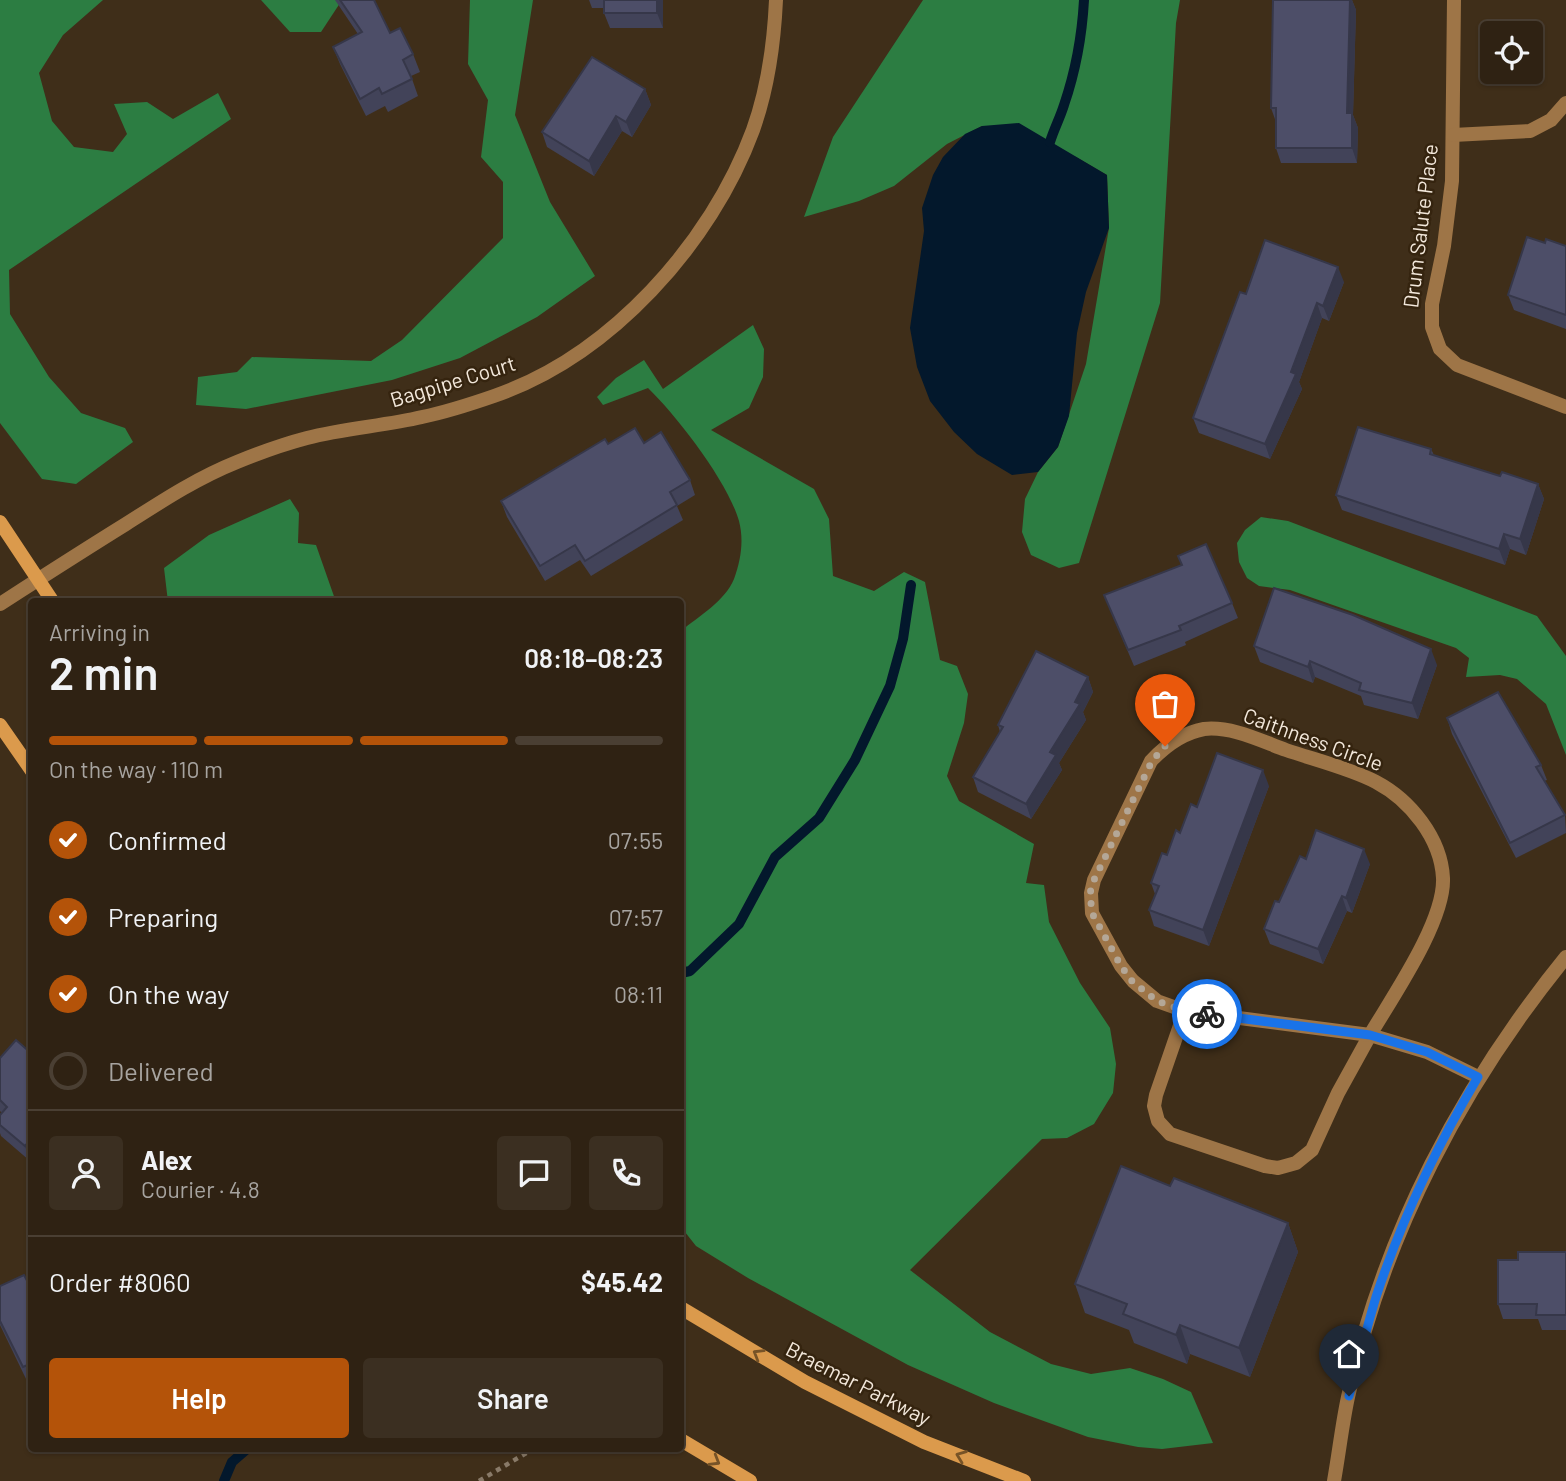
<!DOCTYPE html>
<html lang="en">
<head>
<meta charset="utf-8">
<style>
	body { margin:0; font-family:Barlow,sans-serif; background:#3b2f21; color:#f1f3f6; height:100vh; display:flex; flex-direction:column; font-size:26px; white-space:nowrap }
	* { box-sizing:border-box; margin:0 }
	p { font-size:23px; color:#a7a4a0 }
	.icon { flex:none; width:38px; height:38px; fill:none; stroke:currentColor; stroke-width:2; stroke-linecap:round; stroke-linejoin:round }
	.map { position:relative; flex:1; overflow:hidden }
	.sheet { position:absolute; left:28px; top:598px; width:656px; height:854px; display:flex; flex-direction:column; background:#2f2213; border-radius:7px; box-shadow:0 2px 5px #0004,0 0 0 2px #4a3f33 }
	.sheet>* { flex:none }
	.buttons { position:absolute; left:1480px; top:21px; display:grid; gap:14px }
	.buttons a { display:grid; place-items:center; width:63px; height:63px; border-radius:7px; background:#2f2213; box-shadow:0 2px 5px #0004,0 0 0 2px #4a3f33; font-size:35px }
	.pin { position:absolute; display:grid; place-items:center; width:60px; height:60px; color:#fff; margin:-72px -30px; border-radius:50% 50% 50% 0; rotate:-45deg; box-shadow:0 0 7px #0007 }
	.pin .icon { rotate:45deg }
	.courier { position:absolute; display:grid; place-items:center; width:70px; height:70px; margin:-35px; border:5px solid #1a73e8; border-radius:50%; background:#fff; color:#222; box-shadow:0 2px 9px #0007 }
	.head em { font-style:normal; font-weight:600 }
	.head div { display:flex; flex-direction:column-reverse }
	.head { display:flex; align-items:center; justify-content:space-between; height:119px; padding:0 21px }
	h1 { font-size:46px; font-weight:600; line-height:52px }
	.bar { display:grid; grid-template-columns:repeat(4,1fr); gap:10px 7px; align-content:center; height:84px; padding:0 21px }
	.bar i { height:9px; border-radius:5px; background:#4a3f33 }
	.bar .current { background:#b45309 }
	.bar p { grid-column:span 4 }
	.line { display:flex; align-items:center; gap:18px; padding:0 21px; border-top:2px solid #4a3f33 }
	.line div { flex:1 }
	.round { display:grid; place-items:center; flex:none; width:74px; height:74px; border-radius:7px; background:#3b2f21 }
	ol { padding:0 21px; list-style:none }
	li { display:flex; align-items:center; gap:21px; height:77px }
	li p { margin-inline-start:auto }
	li .icon { padding:7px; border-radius:50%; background:#b45309; color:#fff; stroke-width:4 }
	li:last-child { color:#a7a4a0 }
	li i { width:38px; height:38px; border:4px solid #4a3f33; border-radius:50% }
	.cta { display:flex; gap:14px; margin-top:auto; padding:14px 21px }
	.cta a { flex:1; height:80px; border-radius:7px; background:#b45309; color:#fff; font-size:28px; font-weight:600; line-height:80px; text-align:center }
	.cta a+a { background:#3b2f21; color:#f1f3f6 }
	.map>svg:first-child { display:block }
	.forest { fill:#2c7d42 }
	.water { fill:#03182c }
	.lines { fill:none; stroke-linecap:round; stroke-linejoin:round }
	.stream { stroke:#03182c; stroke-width:10 }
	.path { stroke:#897a68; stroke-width:4.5; stroke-dasharray:5 5; stroke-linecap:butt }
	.lane { stroke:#9e7547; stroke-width:14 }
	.street { stroke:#9e7547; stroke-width:14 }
	.secondary { stroke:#db9a4c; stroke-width:14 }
	.wall { fill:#424359 }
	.shaded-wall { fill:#363749 }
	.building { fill:#4d4e68; stroke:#363749; stroke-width:2 }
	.oneway { stroke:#775327 }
	.done { stroke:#b4a797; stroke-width:7; stroke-dasharray:0 12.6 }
	.route { stroke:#1a73e8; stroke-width:9 }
	.labels { text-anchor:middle; stroke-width:5; stroke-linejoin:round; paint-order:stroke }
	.street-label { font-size:21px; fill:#f3e8db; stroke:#35240f }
</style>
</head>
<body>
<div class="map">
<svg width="1566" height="1481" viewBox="0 0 1566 1481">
	<rect width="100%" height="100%" fill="#3f2e19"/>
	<g class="forest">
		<path d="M0 0H103L63 35 39 73 52 121 74 147 113 152 127 134 114 104 147 102 173 119 218 93 231 119 9 270 10 314 49 377 81 413 125 428 133 442 76 484 42 479 0 423Z"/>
		<path d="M261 0H342L321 32H290Z"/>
		<path d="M470 0H533L515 115 550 202 595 276 537 317 460 358 392 380 246 409 196 405 198 377 237 372 252 357 371 361 402 340 503 238V182L481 157 488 100 468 64Z"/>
		<path d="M923 0H1180L1176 23 1160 303 1079 563 1059 568 1031 555 1022 532 1025 499 1038 472 1058 447 1086 364 1109 228 1107 175 1076 157 982 126 947 144 894 186 859 201 804 217 833 137Z"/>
		<path d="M753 325 764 349 763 377 749 408 711 430 814 489 829 519 833 576 874 591 904 572 925 582 940 660 957 666 968 694 964 723 947 776 959 801 1034 844 1026 883 1044 885 1049 922 1080 983 1110 1028 1116 1064 1113 1093 1094 1124 1067 1138 1042 1139 910 1270 990 1332 1051 1364 1091 1374 1130 1368 1163 1379 1191 1392 1213 1443 1162 1449 1138 1447 1088 1437 994 1403 908 1365 748 1278 696 1246 681 1227V631C699 616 725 601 734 579 741 560 744 540 739 521 728 482 677 416 648 388L603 405 597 397 616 378 644 360 663 389Z"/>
		<path d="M290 499 299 513 298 543 316 545 336 602H168L164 568 209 535Z"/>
		<path d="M1261 517 1288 521 1537 616 1566 656V755L1546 704 1517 679 1500 675 1466 677 1469 658 1456 648 1290 590 1259 586 1247 578 1239 562 1237 543 1245 530Z"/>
	</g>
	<path class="water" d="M1019 123 1107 175 1109 228 1086 292 1077 333 1069 416 1058 447 1038 472 1012 475 977 454 954 432 930 401 917 367 910 328 924 231 922 208 933 175 943 157 965 134 982 126Z"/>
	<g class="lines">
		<g class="stream">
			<path d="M1050 142C1054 129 1060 118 1064 105 1076 70 1082 36 1084 0"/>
			<path d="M681 973 690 971 739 924 775 857 819 818 855 760 890 686 903 639 911 585"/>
			<path d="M224 1481 232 1462 247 1449"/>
		</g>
		<path class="path" d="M479 1481 533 1449"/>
		<path class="lane" d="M1185 1011 1156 1095 1154 1106 1158 1121 1170 1134 1265 1166 1278 1168 1296 1163 1312 1150 1338 1093 1370 1035"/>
		<g class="street">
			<path d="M1454 0 1452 181 1444 246 1432 304V327L1440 349 1457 365 1566 407"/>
			<path d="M1453 135 1530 131 1551 120 1566 103"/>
			<path d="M0 604C42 577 84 550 126 524 162 501 197 478 237 462 259 453 284 444 307 438 345 428 384 426 422 417 446 412 471 404 494 396 610 356 711 244 753 130 768 88 774 44 776 0"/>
			<path d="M1370 1035C1393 996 1445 921 1443 878 1441 838 1410 800 1376 782 1352 769 1312 759 1286 750 1261 741 1232 726 1204 729 1182 733 1166 745 1151 761L1094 880 1091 893 1092 913 1121 966 1133 981 1157 1001 1185 1011 1370 1035 1427 1052 1478 1077"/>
			<path d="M1334 1481C1339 1453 1342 1425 1348 1397 1383 1235 1462 1085 1566 957"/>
		</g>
		<g class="secondary">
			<path d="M0 522 53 602"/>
			<path d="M0 725 32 771"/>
			<path d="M681 1308 805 1382 924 1442 1024 1481"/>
			<path d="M681 1440 750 1481"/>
		</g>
	</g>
	<g class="wall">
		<path d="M335 0H374L390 33 413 54 420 72 411 76 418 96 388 112 385 106 366 116 340 64 333 47 358 34Z"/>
		<path d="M589 0H663V28H610L604 13V8H592Z"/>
		<path d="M1273 0H1352L1356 10 1353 115 1358 128 1357 163H1281L1276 148V122L1271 108Z"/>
		<path d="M645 89 651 105 632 137 622 131 594 176 547 147 542 132Z"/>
		<path d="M1545 243 1566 246V329L1514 310 1508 295Z"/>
		<path d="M1344 282 1329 321 1322 318 1299 382 1302 389 1270 459 1199 433 1193 418 1246 294Z"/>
		<path d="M644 443 690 480 695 495 677 506 683 520 591 576 580 560 545 581 507 517 501 501 608 444Z"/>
		<path d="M1431 449 1434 455 1500 476 1538 484 1544 499 1526 555 1510 549 1505 565 1342 510 1336 495Z"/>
		<path d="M1178 556 1232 603 1238 618 1185 642 1186 645 1134 666 1104 595 1182 566Z"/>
		<path d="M1254 646 1437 665 1418 719 1364 705 1361 696 1315 677 1313 683 1260 662Z"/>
		<path d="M1088 677 1093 692 1083 712 1086 720 1059 763 1062 770 1031 819 978 792 973 777 1000 732 998 725Z"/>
		<path d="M1447 718 1541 765 1547 780 1544 781 1565 815 1566 833 1516 858 1452 734Z"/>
		<path d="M1269 786 1209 946 1154 926 1149 910 1155 894 1151 883 1167 855 1197 807Z"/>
		<path d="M1306 859 1370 864 1352 913 1347 911 1323 964 1270 944 1264 929 1279 902Z"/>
		<path d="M32 1054V1160L30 1161 1 1136 0 1133V1115L2 1113 0 1111V1058Z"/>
		<path d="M1170 1186 1288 1223 1298 1252 1250 1377 1190 1354 1187 1364 1134 1343 1129 1330 1085 1313 1075 1284Z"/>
		<path d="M1566 1252V1330H1542L1538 1319H1503L1498 1304Z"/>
		<path d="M0 1286 32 1290V1381L28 1383 0 1325Z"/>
	</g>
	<g class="shaded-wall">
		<path d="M657 0H663V28L657 13Z"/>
		<path d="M1350 0H1352L1356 10 1353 115 1358 128 1357 163 1352 148 1347 113Z"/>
		<path d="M645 89 651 105 632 137 626 122Z"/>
		<path d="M616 116 622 131 594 176 589 161Z"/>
		<path d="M1338 267 1344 282 1329 321 1323 306Z"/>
		<path d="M1317 303 1322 318 1299 382 1302 389 1270 459 1265 444Z"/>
		<path d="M1538 484 1544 499 1526 555 1520 539Z"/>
		<path d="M1504 534 1510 549 1505 565 1499 549Z"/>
		<path d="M1431 649 1437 665 1418 719 1412 703Z"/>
		<path d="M1310 661 1315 677 1313 683 1308 667Z"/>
		<path d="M1088 677 1093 692 1083 712 1086 720 1059 763 1062 770 1031 819 1026 804Z"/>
		<path d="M1263 770 1269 786 1209 946 1203 930Z"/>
		<path d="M1364 849 1370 864 1352 913 1346 898Z"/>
		<path d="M1342 896 1347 911 1323 964 1318 949Z"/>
		<path d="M32 1138V1160L30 1161 25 1146Z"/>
		<path d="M1288 1223 1298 1252 1250 1377 1239 1348Z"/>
		<path d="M1180 1325 1190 1354 1187 1364 1176 1335Z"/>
	</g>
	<g class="building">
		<path d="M340 0H374L390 33 400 28 413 54 403 60 412 79 382 94 379 88 360 99 333 47 362 32Z"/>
		<rect x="604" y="0" width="53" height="13"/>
		<path d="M1273 0H1350L1347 113H1352V148H1276V108H1271Z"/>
		<path d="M592 57 645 89 626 122 616 116 589 161 542 132Z"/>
		<path d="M1527 237 1545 243 1546 239 1566 246V315L1508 295Z"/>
		<path d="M1265 240 1338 267 1323 306 1317 303 1291 372 1296 374 1265 444 1193 418 1240 292 1246 294Z"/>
		<path d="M1358 427 1431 449 1430 454 1500 476 1502 472 1538 484 1520 539 1504 534 1499 549 1336 495Z"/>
		<path d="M635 428 644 443 661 432 690 480 670 492 677 505 585 561 575 545 540 566 501 501 605 439 608 444Z"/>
		<path d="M1206 544 1232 603 1179 626 1181 630 1128 650 1104 595 1182 565 1178 556Z"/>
		<path d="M1274 588 1353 615 1431 649 1412 703 1359 690 1361 683 1310 661 1308 667 1254 646Z"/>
		<path d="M1036 651 1088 677 1075 702 1080 704 1050 752 1056 755 1026 804 973 777 1003 727 998 725Z"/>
		<path d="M1498 692 1541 765 1536 767 1565 815 1510 843 1447 718Z"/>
		<path d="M1217 753 1263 770 1203 930 1149 910 1159 886 1151 883 1162 853 1167 855 1176 830 1180 833 1191 804 1197 807Z"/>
		<path d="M1316 830 1364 849 1346 898 1342 896 1318 949 1264 929 1275 901 1279 902 1300 856 1306 859Z"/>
		<path d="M16 1040 32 1054V1138L25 1146 0 1125V1115L7 1107 0 1100V1058Z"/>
		<path d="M1121 1166 1170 1186 1174 1178 1288 1223 1239 1348 1180 1325 1176 1335 1123 1314 1127 1304 1075 1284Z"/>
		<path d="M1518 1252H1566V1315H1536L1537 1304H1498V1260H1518Z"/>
		<path d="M24 1275 32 1290V1363L23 1367 0 1321V1286Z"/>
	</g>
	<defs><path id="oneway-chevron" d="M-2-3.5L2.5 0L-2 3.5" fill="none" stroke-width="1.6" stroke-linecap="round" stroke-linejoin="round" transform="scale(1.75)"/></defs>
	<g class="oneway">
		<use href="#oneway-chevron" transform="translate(758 1354) rotate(-149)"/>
		<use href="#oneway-chevron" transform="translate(961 1456) rotate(-159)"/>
		<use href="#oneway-chevron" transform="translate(715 1461) rotate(31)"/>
	</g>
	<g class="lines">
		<path class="done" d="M1165 746 1152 761 1094 880 1090 893 1092 913 1121 966 1132 981 1157 1001 1185 1011 1207 1014"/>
		<path class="route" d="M1207 1014 1370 1035 1427 1052 1478 1077C1437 1146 1401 1221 1376 1297 1366 1330 1358 1363 1349 1396"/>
	</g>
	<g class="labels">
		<g class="street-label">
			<text transform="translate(1421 226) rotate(-83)" y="7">Drum Salute Place</text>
			<text transform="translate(453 382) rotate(-17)" y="7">Bagpipe Court</text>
			<text transform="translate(1313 740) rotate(20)" y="7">Caithness Circle</text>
			<text transform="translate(858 1384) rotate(27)" y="7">Braemar Parkway</text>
		</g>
	</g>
</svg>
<div class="buttons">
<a><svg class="icon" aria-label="locate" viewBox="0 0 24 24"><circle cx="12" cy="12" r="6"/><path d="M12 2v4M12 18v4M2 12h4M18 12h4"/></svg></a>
</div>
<div class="pin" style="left:1165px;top:746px;background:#ea580c"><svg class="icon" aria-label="bag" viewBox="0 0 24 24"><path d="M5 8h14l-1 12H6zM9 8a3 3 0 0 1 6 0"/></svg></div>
<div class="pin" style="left:1349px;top:1396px;background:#1f2937"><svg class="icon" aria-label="home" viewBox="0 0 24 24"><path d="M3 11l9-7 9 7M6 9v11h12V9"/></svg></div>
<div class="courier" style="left:1207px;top:1014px"><svg class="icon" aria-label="bike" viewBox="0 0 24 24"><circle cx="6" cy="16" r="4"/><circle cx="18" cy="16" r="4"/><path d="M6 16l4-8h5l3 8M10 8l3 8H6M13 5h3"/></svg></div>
<section class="sheet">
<div class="head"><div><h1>2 min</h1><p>Arriving in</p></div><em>08:18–08:23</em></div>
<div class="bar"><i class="current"></i><i class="current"></i><i class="current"></i><i></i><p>On the way · 110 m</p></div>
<ol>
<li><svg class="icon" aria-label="check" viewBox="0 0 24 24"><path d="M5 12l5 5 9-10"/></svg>Confirmed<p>07:55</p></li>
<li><svg class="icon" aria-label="check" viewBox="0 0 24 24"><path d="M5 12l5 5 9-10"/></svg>Preparing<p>07:57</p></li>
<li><svg class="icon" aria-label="check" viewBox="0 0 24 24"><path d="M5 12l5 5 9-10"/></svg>On the way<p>08:11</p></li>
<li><i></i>Delivered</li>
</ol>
<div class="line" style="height:126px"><a class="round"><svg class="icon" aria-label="person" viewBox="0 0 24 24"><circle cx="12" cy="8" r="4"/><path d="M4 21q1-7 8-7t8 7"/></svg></a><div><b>Alex</b><p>Courier · 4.8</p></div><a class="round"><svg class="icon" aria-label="chat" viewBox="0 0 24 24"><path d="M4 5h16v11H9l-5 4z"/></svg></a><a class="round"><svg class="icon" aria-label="phone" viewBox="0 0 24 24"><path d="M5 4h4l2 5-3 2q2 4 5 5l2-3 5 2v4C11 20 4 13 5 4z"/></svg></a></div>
<div class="line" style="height:91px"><div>Order #8060</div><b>$45.42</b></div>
<div class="cta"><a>Help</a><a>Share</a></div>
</section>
</div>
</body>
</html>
